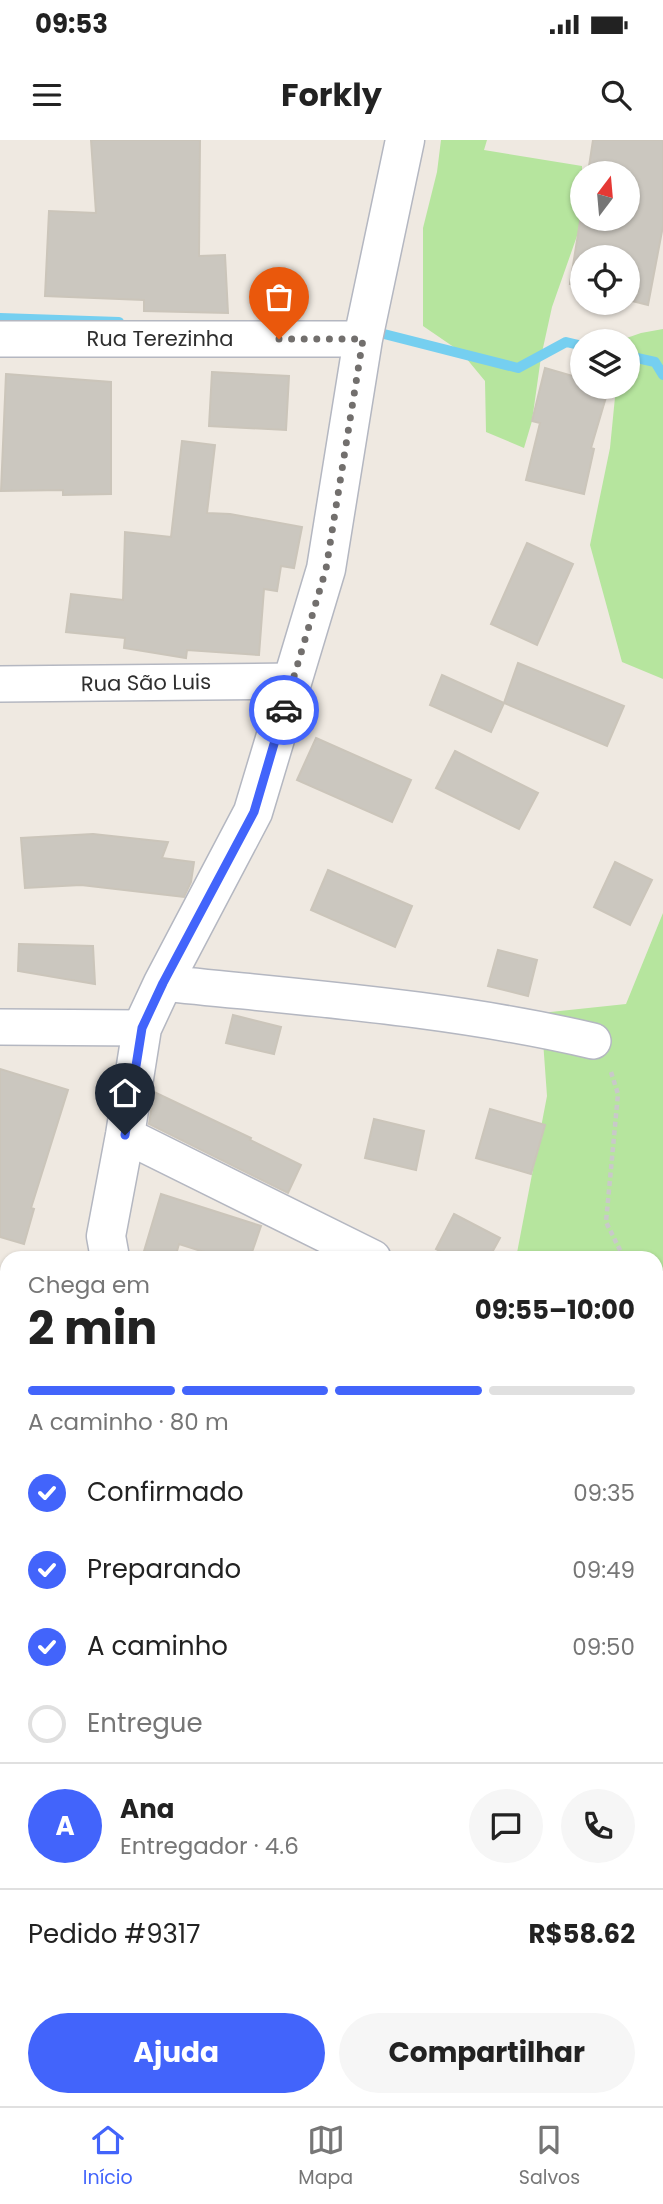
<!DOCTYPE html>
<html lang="pt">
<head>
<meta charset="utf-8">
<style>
	body { margin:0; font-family:Poppins,sans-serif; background:#f6f6f6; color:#222; height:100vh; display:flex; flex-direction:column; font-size:26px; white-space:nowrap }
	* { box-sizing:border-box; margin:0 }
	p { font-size:23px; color:#767676 }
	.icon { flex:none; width:38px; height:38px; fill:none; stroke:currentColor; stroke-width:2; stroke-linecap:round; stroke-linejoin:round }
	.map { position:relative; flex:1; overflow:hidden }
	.sheet { position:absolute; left:0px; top:1111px; width:663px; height:856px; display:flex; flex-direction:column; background:#fff; border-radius:21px 21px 0 0; box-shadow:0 2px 5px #0004 }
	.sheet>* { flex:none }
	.needle { width:46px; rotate:16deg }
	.tools { position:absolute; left:570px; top:21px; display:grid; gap:14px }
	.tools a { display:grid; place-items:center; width:70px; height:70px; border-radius:50%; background:#fff; box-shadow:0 2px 5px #0004; font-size:35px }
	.pin { position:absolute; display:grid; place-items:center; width:60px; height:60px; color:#fff; margin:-72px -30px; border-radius:50% 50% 50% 0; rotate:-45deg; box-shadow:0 0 7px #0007 }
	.pin .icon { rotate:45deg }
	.courier { position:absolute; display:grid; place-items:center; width:70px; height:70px; margin:-35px; border:5px solid #4264fb; border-radius:50%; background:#fff; color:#222; box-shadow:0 2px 9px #0007 }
	.headline em { font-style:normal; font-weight:700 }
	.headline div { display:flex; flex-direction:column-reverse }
	.headline { display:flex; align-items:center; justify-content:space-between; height:119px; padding:0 28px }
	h1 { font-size:46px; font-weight:700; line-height:52px }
	.bar { display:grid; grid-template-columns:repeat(4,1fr); gap:10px 7px; align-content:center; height:84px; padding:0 28px }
	.bar i { height:9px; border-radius:5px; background:#e0e0e0 }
	.bar .active { background:#4264fb }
	.bar p { grid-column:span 4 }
	.line { display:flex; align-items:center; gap:18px; padding:0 28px; border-top:2px solid #e0e0e0 }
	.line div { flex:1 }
	.round { display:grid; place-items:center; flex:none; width:74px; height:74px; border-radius:37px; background:#f6f6f6 }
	ol { padding:0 28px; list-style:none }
	li { display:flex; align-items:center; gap:21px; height:77px }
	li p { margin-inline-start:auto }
	li .icon { padding:7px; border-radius:50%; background:#4264fb; color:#fff; stroke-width:4 }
	li:last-child { color:#767676 }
	li i { width:38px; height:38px; border:4px solid #e0e0e0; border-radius:50% }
	.cta { display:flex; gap:14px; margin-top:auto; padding:14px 28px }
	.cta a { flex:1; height:80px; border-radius:42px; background:#4264fb; color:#fff; font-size:28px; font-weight:700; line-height:80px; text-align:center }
	.cta a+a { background:#f6f6f6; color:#222 }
	.status { display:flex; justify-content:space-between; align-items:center; height:49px; padding:0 35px; background:#fff; direction:ltr }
	.status svg { height:19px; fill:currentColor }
	header { display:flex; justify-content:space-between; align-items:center; height:91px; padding:0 28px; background:#fff; font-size:32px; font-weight:700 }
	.dock { display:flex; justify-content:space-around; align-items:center; height:98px; border-top:2px solid #e0e0e0; background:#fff; font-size:19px; color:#767676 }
	.dock a { display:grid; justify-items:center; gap:4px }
	.dock .active { color:#4264fb }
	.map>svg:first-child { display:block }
	.green { fill:#b6e59e }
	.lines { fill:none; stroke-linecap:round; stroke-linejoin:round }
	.stream { stroke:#75cff0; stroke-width:10 }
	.building { fill:#cbc7bf; stroke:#cbc5ba; stroke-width:2 }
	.street-casing { stroke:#b4b7c1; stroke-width:38 }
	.secondary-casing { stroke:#b4b7c1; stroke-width:41 }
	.path { stroke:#c9c9c9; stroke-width:4.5; stroke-dasharray:5 3.5; stroke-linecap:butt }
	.street { stroke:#fff; stroke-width:35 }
	.secondary { stroke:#fff; stroke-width:38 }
	.done { stroke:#726f6d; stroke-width:7; stroke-dasharray:0 12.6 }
	.route { stroke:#4264fb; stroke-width:9 }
	.labels { text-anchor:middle; stroke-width:6; stroke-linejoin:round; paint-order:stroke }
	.street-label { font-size:21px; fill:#2e2e2e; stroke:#fff }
</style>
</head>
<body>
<div class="status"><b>09:53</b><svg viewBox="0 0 49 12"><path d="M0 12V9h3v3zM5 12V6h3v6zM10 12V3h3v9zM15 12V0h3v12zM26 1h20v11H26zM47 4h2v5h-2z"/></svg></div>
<header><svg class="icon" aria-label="menu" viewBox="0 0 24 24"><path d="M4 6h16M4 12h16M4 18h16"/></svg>Forkly<svg class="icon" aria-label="search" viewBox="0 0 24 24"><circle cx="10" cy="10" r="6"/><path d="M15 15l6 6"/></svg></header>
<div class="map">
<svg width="663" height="1966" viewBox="0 0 663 1966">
	<rect width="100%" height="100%" fill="#efe9e1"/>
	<g class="green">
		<path d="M441 0H487L484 10 582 26 583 79 552 167 541 217 532 281 524 308 486 292 485 241 461 212 423 186V88L437 32Z"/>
		<path d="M663 189V539L622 522 590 405 610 308 616 247H628V201H618L641 193Z"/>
		<path d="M663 773V1158H656V1118H516L547 956 541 873 626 864Z"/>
		<path d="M656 1291 663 1294V1460L656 1458Z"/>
		<path d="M0 1701 7 1704V1796L0 1794Z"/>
		<path d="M7 1830V1960H56L55 1966H0V1846Z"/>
	</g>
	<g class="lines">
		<g class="stream">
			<path d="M0 178 119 182"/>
			<path d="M384 194 518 228 566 202 583 206"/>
			<path d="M628 216 655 222 663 235"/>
		</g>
	</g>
	<g class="building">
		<path d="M91 0H200L199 116 225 115 228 173 144 171V160L45 156 49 71 96 73Z"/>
		<path d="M593 0H663V86L648 165 628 160V117H583V148L570 144 583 63V79H628V33H588Z"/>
		<path d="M545 228 583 239V247H609L591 308 594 309 584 354 526 340 540 283 532 281Z"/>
		<path d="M212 232 289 236 286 290 209 286Z"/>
		<path d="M6 234 111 242V354L63 355V350L1 351Z"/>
		<path d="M182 301 215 305 207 373 230 374 302 387 294 428 281 426 277 451 264 449 259 515 187 510 186 518 124 508 125 498 66 492 71 454 123 460 125 392 171 397Z"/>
		<path d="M527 403 573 424 537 505 491 484Z"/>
		<path d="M518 523 624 566 607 606 504 563Z"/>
		<path d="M442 535 504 563 491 592 430 565Z"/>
		<path d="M316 598 411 640 392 682 297 640Z"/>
		<path d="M455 611 538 653 519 689 436 648Z"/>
		<path d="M93 694 168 702 162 718 194 722 191 742 184 757 81 745 25 748 21 698Z"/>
		<path d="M615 722 652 740 630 785 594 767Z"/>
		<path d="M328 730 412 766 395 807 311 770Z"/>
		<path d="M19 804 93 806 95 844 18 831Z"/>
		<path d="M498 810 537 820 528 856 488 846Z"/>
		<path d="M233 875 281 887 274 914 226 903Z"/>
		<path d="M0 929 68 950 31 1068 34 1069 24 1104 0 1097Z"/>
		<path d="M154 952 251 998 250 1000 301 1025 288 1053 149 984Z"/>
		<path d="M490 969 545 985 531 1034 476 1018Z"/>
		<path d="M374 979 424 991 416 1030 365 1018Z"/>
		<path d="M161 1054 261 1086 250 1118H223L179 1104 175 1118H142Z"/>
		<path d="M454 1074 500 1098 489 1118H453L436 1109Z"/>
	</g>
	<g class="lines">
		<defs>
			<g id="street">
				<path d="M0 199H363"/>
				<path d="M0 544 293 541"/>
				<path d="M163 843C306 858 452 868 593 901"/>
				<path d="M0 887 142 888"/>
				<path d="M125 995 373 1118"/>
				<path d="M0 1376 7 1356"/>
				<path d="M656 1676 663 1663"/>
				<path d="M435 1966 436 1960"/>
			</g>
			<g id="secondary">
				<path d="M110 1118 106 1096 125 995 142 888 163 843 253 672 326 429 363 199 405 0"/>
				<path d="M201 1960 204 1966"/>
				<path d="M633 1966 648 1960"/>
			</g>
		</defs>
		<use href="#street" class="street-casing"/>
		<use href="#secondary" class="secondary-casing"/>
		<g class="path">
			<path d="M611 932 618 954 606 1082 624 1118"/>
			<path d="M656 1144 663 1146"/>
			<path d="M656 1281 663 1284"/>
		</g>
		<use href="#street" class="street"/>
		<use href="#secondary" class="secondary"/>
	</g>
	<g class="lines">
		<path class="done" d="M279 199H363L326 429 284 570"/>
		<path class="route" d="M125 995 142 888 163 843 254 672 284 570"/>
	</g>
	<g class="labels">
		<g class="street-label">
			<text x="160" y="206">Rua Terezinha</text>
			<text transform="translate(146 543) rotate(-1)" y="7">Rua São Luis</text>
		</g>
	</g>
</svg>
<div class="tools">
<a><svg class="needle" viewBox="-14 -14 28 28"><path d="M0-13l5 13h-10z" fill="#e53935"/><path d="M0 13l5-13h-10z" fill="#767676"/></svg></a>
<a><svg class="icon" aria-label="locate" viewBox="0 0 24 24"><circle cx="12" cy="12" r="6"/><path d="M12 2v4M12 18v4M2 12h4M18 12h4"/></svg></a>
<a><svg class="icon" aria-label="layers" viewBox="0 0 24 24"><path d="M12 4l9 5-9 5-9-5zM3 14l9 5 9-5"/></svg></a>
</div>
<div class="pin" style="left:279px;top:199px;background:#ea580c"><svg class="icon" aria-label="bag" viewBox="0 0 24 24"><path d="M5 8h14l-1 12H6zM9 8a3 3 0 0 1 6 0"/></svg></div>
<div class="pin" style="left:125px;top:995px;background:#1f2937"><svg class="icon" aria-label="home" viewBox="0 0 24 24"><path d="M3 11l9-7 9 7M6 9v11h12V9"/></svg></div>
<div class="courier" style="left:284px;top:570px"><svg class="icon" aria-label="car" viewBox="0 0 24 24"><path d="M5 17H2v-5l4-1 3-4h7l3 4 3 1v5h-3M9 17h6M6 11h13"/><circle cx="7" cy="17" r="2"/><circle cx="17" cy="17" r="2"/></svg></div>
<section class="sheet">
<div class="headline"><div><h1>2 min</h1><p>Chega em</p></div><em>09:55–10:00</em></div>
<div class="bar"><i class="active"></i><i class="active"></i><i class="active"></i><i></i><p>A caminho · 80 m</p></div>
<ol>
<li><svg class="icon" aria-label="check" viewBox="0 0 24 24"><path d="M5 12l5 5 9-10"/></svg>Confirmado<p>09:35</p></li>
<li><svg class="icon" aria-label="check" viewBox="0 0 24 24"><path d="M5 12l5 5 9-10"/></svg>Preparando<p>09:49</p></li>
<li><svg class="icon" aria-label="check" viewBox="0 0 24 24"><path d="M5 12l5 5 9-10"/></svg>A caminho<p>09:50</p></li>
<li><i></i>Entregue</li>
</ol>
<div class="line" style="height:126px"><b class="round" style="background:#4264fb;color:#fff">A</b><div><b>Ana</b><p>Entregador · 4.6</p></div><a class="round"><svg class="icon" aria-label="chat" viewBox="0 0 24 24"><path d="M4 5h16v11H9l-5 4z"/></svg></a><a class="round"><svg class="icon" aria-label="phone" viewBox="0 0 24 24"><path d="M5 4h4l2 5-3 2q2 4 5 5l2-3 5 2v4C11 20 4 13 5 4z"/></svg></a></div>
<div class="line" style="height:91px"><div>Pedido #9317</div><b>R$58.62</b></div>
<div class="cta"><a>Ajuda</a><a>Compartilhar</a></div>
</section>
</div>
<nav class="dock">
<a class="active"><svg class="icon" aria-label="home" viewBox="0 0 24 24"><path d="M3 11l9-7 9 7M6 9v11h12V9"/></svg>Início</a>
<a><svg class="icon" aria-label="map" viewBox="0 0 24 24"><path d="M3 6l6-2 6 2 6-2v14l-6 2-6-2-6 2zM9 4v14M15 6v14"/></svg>Mapa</a>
<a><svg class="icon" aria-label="saved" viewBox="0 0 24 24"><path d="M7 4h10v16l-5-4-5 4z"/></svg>Salvos</a>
</nav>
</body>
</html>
